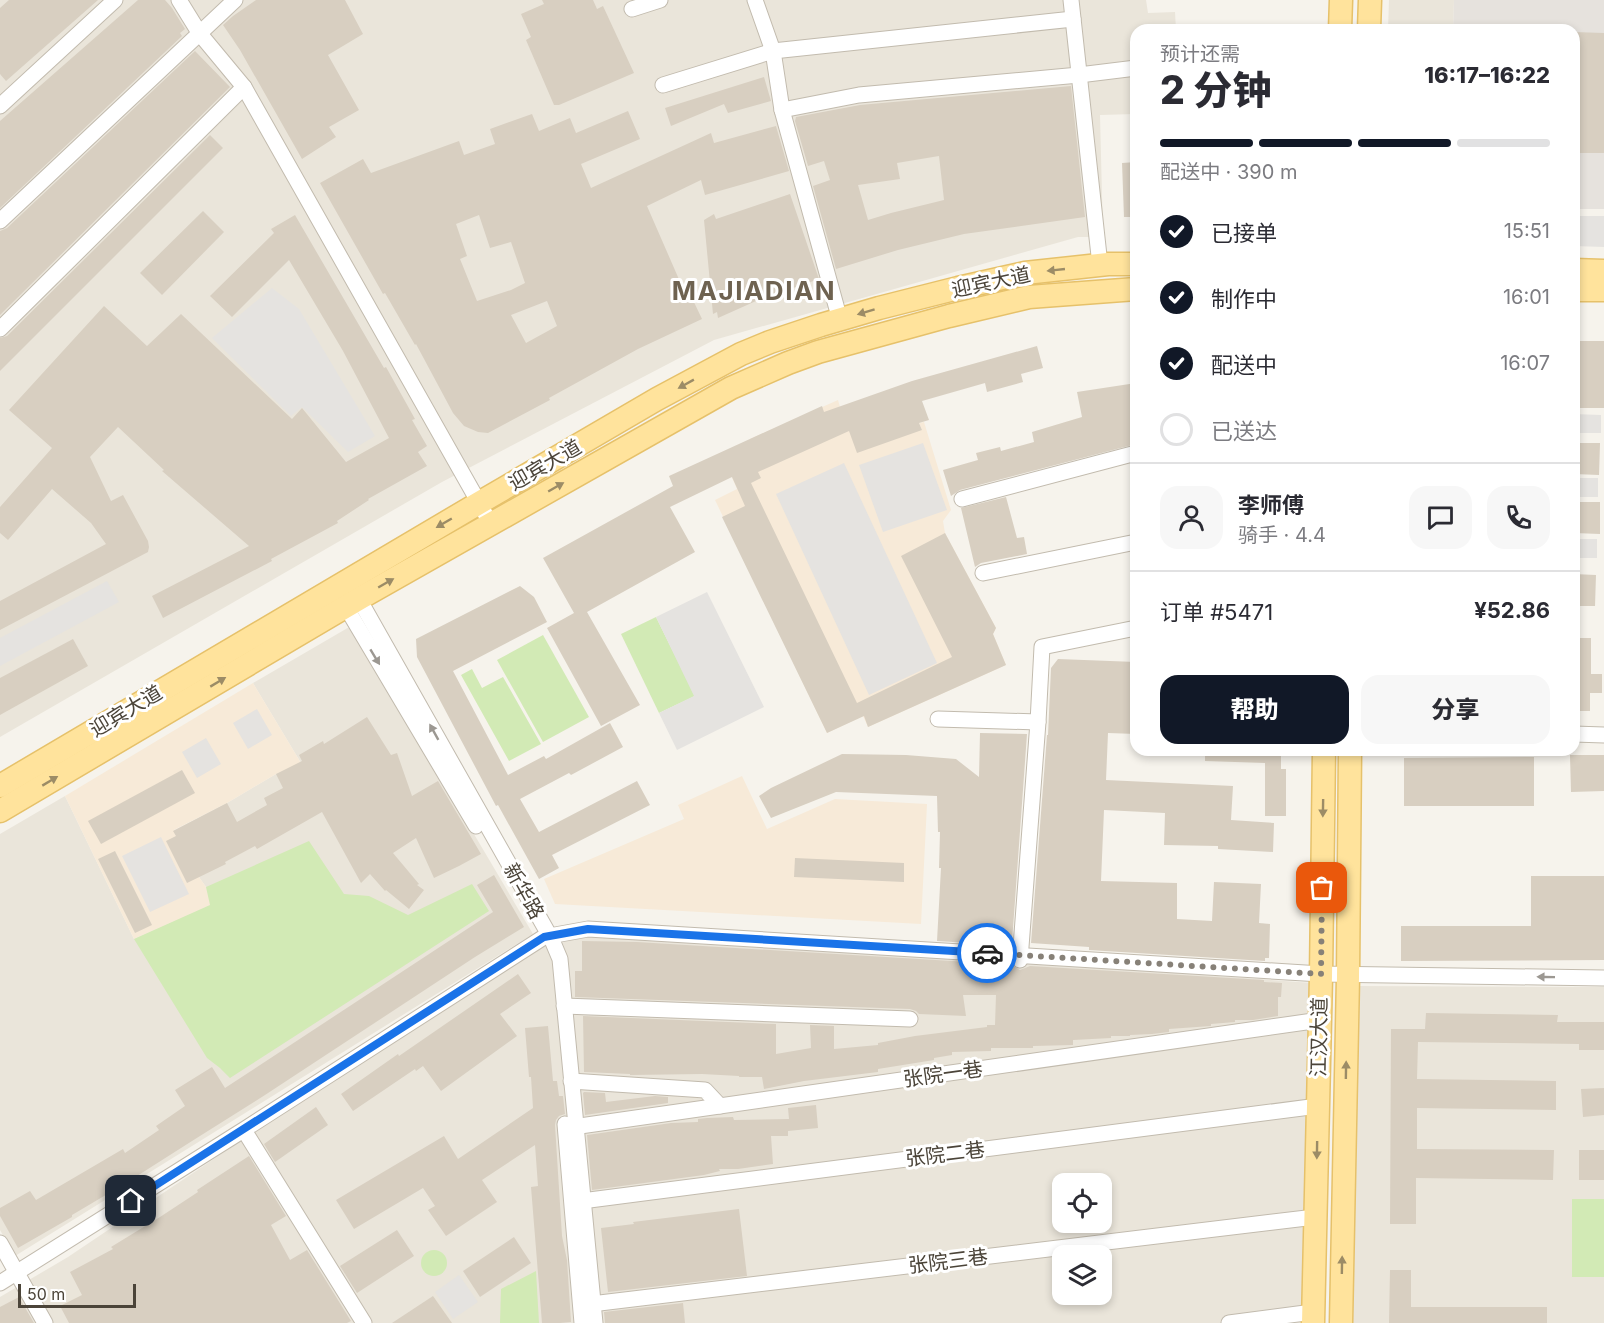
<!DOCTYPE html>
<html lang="zh">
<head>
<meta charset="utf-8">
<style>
	body { margin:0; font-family:Inter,"Noto Sans SC",sans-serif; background:#f7f7f7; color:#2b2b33; height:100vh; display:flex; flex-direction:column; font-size:22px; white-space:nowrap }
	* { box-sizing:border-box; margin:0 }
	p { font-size:20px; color:#7c7c81 }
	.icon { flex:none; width:33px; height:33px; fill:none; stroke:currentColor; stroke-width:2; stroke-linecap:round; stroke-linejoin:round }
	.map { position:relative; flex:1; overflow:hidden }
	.drawer { position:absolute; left:1130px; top:24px; width:450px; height:732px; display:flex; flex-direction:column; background:#fff; border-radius:18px; box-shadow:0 3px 9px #0003 }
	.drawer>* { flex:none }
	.controls { position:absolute; left:1052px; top:1173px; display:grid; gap:12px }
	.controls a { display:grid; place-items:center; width:60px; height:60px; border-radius:12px; background:#fff; box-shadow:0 3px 9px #0003; font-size:30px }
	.scale { position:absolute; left:18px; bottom:15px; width:118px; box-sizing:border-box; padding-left:6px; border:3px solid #4b4439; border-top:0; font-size:16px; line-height:21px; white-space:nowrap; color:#4b4439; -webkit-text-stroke:4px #fff; paint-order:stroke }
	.pin { position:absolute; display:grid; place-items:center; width:51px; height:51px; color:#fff; margin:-26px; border-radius:12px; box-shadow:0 3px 9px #0006 }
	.courier { position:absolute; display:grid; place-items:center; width:60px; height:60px; margin:-30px; border:4px solid #1a73e8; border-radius:50%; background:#fff; color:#222; box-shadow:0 2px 8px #0007 }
	.overview em { font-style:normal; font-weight:800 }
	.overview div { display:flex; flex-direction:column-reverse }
	.overview { display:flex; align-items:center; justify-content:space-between; height:102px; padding:0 30px }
	h1 { font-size:39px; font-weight:800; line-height:45px }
	.bar { display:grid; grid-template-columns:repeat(4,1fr); gap:9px 6px; align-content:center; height:72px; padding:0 30px }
	.bar i { height:8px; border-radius:4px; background:#e1e1e2 }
	.bar .current { background:#111827 }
	.bar p { grid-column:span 4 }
	.line { display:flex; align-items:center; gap:15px; padding:0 30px; border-top:2px solid #e1e1e2 }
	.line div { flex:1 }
	.round { display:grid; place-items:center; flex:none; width:63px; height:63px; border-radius:18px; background:#f7f7f7 }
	ol { padding:0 30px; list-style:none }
	li { display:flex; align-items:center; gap:18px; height:66px }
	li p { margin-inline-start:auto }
	li .icon { padding:6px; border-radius:50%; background:#111827; color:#fff; stroke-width:4 }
	li:last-child { color:#7c7c81 }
	li i { width:33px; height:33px; border:3px solid #e1e1e2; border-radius:50% }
	.button { display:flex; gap:12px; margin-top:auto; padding:12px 30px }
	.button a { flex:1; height:69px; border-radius:18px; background:#111827; color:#fff; font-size:24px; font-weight:800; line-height:69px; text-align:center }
	.button a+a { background:#f7f7f7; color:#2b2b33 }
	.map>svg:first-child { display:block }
	.residential { fill:#eae5da; fill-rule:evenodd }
	.commercial { fill:#f7ead8 }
	.industrial { fill:#e6e2dd }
	.green { fill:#d2eab5 }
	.parking { fill:#e5e3e0 }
	.building { fill:#d8cfc1; fill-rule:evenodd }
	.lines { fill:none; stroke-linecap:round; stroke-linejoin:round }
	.street-casing { stroke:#c2bbae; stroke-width:17 }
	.primary-casing { stroke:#e6c16a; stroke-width:25 }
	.street { stroke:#fff; stroke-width:15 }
	.primary { stroke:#ffe39c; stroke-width:22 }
	.oneway { fill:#9c8c66 }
	.oneway2 { fill:#9c9892 }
	.done { stroke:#878178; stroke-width:6; stroke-dasharray:0 10.8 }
	.route { stroke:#1a73e8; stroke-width:8 }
	.labels { text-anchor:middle; stroke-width:6; stroke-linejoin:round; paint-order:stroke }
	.street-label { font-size:20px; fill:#4b4439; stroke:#fff }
	.district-label { font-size:26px; font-weight:bold; letter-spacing:1.5px; fill:#6e6250; stroke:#fff }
</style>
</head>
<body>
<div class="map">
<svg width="1604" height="1323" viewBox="0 0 1604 1323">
	<rect width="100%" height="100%" fill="#f6f3ec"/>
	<g class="residential">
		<path d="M0 0H1146L1148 13 1175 12 1176 30H1136L1135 114 1100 115 1103 237H1078L714 340 442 482 0 737Z"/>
		<path d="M1389 0H1454L1453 30H1388Z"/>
		<path d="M351 626 533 934 15 1256 0 1230V834L65 796 134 939 210 905 206 887 199 877 173 831 227 803 276 774 301 763 253 683Z"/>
		<path d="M589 936 1014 961 1312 983 1302 1323H0V1297L68 1257 245 1138 515 961 543 947ZM1062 1184H1101V1222H1062ZM1062 1256H1101V1294H1062Z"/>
		<path d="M1357 986 1604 987V1323H1349Z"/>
	</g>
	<g class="commercial">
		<path d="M838 400 840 407 922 430 919 423 924 422 951 510 943 521 945 533 996 628 993 634 1006 665 868 727 863 716 827 733 715 500 737 489 730 473 759 460 750 439Z"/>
		<path d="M253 683 301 763 276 774 227 803 174 830 199 877 206 887 211 905 134 939 65 796Z"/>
		<path d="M742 776 767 829 835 799 927 804 921 924 555 904 544 879 684 819 678 805Z"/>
	</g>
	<path class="industrial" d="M1454 0H1604V209H1574V30H1453Z"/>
	<g class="green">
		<path d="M656 617 695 696 659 713 621 634Z"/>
		<path d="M543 635 589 717 543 742 497 660Z"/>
		<path d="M472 669 482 688 503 677 541 744 509 761 461 675Z"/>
		<path d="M309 841 344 894 369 896 408 915 472 884 489 911 230 1078 220 1068 207 1058 134 939 210 905 206 887Z"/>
		<rect x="1572" y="1199" width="32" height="78"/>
		<circle cx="434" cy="1263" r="13"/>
		<path d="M536 1271 539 1323H500L501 1289Z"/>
	</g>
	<g class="parking">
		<path d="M1574 216H1604V247L1574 246Z"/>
		<path d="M272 288 299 309 375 436 348 452 302 407 291 416 212 338Z"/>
		<path d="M1574 414 1601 415V433H1574Z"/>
		<path d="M923 443 947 510 883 532 859 465Z"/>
		<path d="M844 463 937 663 869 695 776 494Z"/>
		<rect x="1574" y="478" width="24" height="19"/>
		<rect x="1574" y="539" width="23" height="19"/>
		<path d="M107 581 119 602 0 666V638Z"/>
		<path d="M707 592 764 707 677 750 659 713 694 696 656 617Z"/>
		<path d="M257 709 272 735 248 749 233 723Z"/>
		<path d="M206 738 221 764 197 778 182 752Z"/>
		<path d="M161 837 189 894 150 912 122 856Z"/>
		<path d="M459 1275 478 1302 453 1319 435 1292Z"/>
	</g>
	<g class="building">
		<path d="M9 0H98L6 81 0 74V8Z"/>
		<path d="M138 0H165L172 8 185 29 180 33 182 36 0 208V121Z"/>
		<path d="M256 0H345L363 34 328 55 359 110 329 127 336 137 302 159 240 50 223 25 233 16Z"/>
		<path d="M542 0H593L597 9 603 6 634 73 559 105H554L526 40 531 37 521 14 544 4Z"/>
		<path d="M1574 32 1604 33V153H1574Z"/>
		<path d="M195 51 230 87 0 315V231L7 228Z"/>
		<path d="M764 77 771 101 728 113 724 104 671 126 665 108Z"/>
		<path d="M1071 86 1085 217 964 234 898 250 836 269 813 186 830 180 824 161 808 166 795 121 796 117 860 105ZM939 156 944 200 891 213 868 220 858 185 900 179 897 163Z"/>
		<path d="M628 111 640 139 581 164 591 188 711 133 714 143 776 126 789 171 705 195 701 180 647 206 688 300 692 298 702 319 638 349 549 398 550 400 488 433 478 432 464 426 453 413 416 344 415 345 385 293 383 294 320 183 363 159 371 173 459 141 464 155 495 144 490 129 532 114 539 131 570 118 576 133ZM479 215 490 248 511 242 525 283 511 290 477 301 460 259 467 256 456 224ZM547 301 557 326 526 343 511 315Z"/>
		<path d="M210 135 223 148 0 371V338L7 336Z"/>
		<path d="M1136 162V217H1124L1122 163Z"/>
		<path d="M790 194 819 279 756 301 718 318 717 312 713 314 704 220 714 214 716 219Z"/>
		<path d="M203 211 224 232 162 295 140 273Z"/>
		<path d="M295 215 384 368 386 367 415 419 412 420 427 446 418 452 427 466 368 499 369 500 337 521 338 523 271 559 272 561 163 618 152 596 249 546 162 471 164 470 118 427 90 457 111 501 123 495 148 541 149 547 148 552 0 630V601L106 544 91 523 52 489 8 540 0 533V507L52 448 9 410 104 306 147 346 181 314 292 419 302 408 346 462 389 438 343 351 289 260 232 317 210 296 274 233 271 229Z"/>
		<rect x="1574" y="341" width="30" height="67"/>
		<path d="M1037 346 1043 368 1021 374 1023 382 987 392 985 383 922 401 929 420 919 423 922 430 857 453 849 431 758 472 761 478 751 483 857 703 952 657 901 556 945 533 996 628 993 634 1006 665 868 727 864 716 827 733 722 517 745 506 732 477 670 507 695 552 587 612 640 705 601 726 547 628 574 613 543 558 673 486 669 476 822 406 824 412 912 381Z"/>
		<path d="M1136 383V444L960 490 951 496 943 470 978 460 976 453 1000 447 1001 451 1034 442 1032 432 1082 417 1077 392Z"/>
		<path d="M1574 443H1600L1599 475 1574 474Z"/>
		<path d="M1006 497 1017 538 1024 537 1027 554 981 563 975 567 961 508Z"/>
		<path d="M1574 502H1600V534L1574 533Z"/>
		<path d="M1574 574 1596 575 1595 606H1574Z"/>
		<path d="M520 586 534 597 547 622 453 671 508 775 544 756 546 759 610 723 623 747 571 775 569 773 520 799 539 832 637 781 650 805 552 855 559 868 539 879 498 805 496 806 417 657 416 639Z"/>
		<path d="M1574 638H1591V674H1602V693H1590V711H1574Z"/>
		<path d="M73 639 88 666 0 715V678Z"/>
		<path d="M1058 659 1136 662V734L1108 733 1106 780 1233 786 1231 820 1274 823 1273 852 1218 849V846L1164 845 1165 813 1104 810 1101 881 1177 883V919L1212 921 1214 882 1261 884 1259 923 1270 924 1269 958H1265V961L1089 950V947L1031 943 1047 735H1048L1051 668Z"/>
		<path d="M367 717 391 755 397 753 412 796 438 781 481 854 459 866 434 878 416 838 393 853 419 884 417 885 424 890 409 909 386 890 385 891 370 874 361 883 322 812 257 849 255 846 225 862 226 864 187 883 166 841 176 836 173 831 227 803 237 822 267 805 264 798 283 788 276 774 302 761 299 755 323 741 324 744Z"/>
		<path d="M980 733 1027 734 1012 942 985 941V944L937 941 941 868H939L940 832H938L937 796 836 792 771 818 759 796 771 788 842 754 906 755 956 759 979 777Z"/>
		<path d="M1205 750H1281V769H1286V816H1265V763L1205 761Z"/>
		<path d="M1570 755H1604V791L1571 792Z"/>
		<path d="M1534 757V806H1404V758Z"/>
		<path d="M182 770 195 793 101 844 88 821Z"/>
		<path d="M115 851 152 925 135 933 98 859Z"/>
		<path d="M795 858 904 863V882L794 877Z"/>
		<path d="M494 875 524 927 475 957 265 1095 192 1141 126 1183 72 1215V1217L18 1248 0 1216V1208L30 1191 36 1200 123 1149 125 1153 159 1130 156 1126 185 1106 175 1090 212 1067 225 1088 493 912 477 885Z"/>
		<path d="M1531 876H1604V960L1401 961V926H1531Z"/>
		<path d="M582 941 637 942 985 963V966H1013L1020 970 1030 966 1264 980V982L1282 983 1281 997H1278V1016L1253 1020H1235V1022L1211 1024V1026L1169 1029V1032L1152 1034 1130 1035V1036H1111V1038L1073 1040V1045L1033 1046V1048H991V1051L952 1052V1055L934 1058V1060L878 1069V1072L804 1081 764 1089 762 1077H739V1076L702 1074 630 1075V1074L584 1072 583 1016 776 1024V1054L811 1048 810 1025 834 1026V1049L878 1045V1043L915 1036 987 1027V1025H995L996 995H963L966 1016 919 1014 916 1011 910 1009 575 997V971H582Z"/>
		<path d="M518 974 531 993 500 1014 517 1036 441 1091 423 1066 416 1071 415 1069 353 1111 341 1094 398 1054 399 1056Z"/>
		<path d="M1426 1013 1558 1015 1557 1022H1604V1050H1579V1044L1418 1042 1417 1079 1556 1081V1110L1417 1108V1149L1554 1150 1553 1180 1416 1178V1224H1390L1391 1029H1425Z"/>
		<path d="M548 1026 553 1081H557L559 1096H563L565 1114 559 1116 556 1120 555 1125 562 1236 567 1260 571 1322 560 1323H542L531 1187 538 1186 535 1145 482 1180 497 1202 446 1236 428 1210 435 1206 423 1188 354 1229 336 1200 444 1136 458 1159 533 1108 531 1077H529L525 1028Z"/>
		<path d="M1604 1088V1115L1583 1117 1581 1089Z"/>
		<path d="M584 1092 605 1093 606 1102 655 1096 668 1097V1103L585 1115 583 1093Z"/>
		<path d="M816 1105 818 1128 788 1131V1136H771L773 1164 738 1169H719L720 1171 704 1175 592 1190 587 1135 671 1123 698 1122V1119L707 1118 733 1117 734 1120 789 1119 788 1108Z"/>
		<path d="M316 1107 328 1125 275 1162 264 1144Z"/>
		<rect x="1579" y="1150" width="25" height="30"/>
		<path d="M249 1156 286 1216 271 1225 290 1260 307 1250 351 1321 347 1323H69L60 1306 82 1295 70 1272 113 1249 111 1247 160 1217 198 1192 197 1190Z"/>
		<path d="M739 1209 747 1276 608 1292 601 1228 634 1224 633 1222Z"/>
		<path d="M397 1230 414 1256 357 1293 340 1266Z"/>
		<path d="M514 1237 531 1263 480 1297 463 1271Z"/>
		<path d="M1390 1270H1411V1307H1547V1323H1389Z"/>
		<path d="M433 1296 452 1323H392Z"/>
		<path d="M19 1297 34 1323H0V1307Z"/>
		<path d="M683 1303 685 1323H605L604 1312Z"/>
	</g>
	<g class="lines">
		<defs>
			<g id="street">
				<path d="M179 0 200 34 244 87 491 524"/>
				<path d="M755 0 773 51 782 110 840 320"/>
				<path d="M1071 0 1100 265"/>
				<path d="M632 9 660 0"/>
				<path d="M663 85 773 51 1073 19"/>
				<path d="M0 106 115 0"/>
				<path d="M782 110 859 95 1079 75 1136 68"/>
				<path d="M0 221 235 0"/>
				<path d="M0 329 244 87"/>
				<path d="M962 499 1136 453"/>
				<path d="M983 573 1136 542"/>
				<path d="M359 599 552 940 560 959 595 1323"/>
				<path d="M346 607 476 826"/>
				<path d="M938 719 1038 722 1020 960"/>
				<path d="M1038 722 1042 647 1136 628"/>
				<path d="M1574 734 1604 735"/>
				<path d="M564 1006 910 1019"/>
				<path d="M571 1081 705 1090 720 1106"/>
				<path d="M565 1124 582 1323"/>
				<path d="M566 1128 1320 1020"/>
				<path d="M247 1135 364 1323"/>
				<path d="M574 1202 1318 1106"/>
				<path d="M0 1243 45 1323"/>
				<path d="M0 1283 245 1129 544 937 588 929 1321 974 1604 978"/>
				<path d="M583 1305 1315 1217"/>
				<path d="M1229 1323 1313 1312"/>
			</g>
			<g id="primary">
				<path d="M1340 30 1341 0"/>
				<path d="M1369 30 1370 0"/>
				<path d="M1574 270 1604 271"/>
				<path d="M1574 290H1604"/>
				<path d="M0 786 479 503 657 399 741 354 770 342 821 325 879 308 958 288 1025 273 1108 264H1136"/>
				<path d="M0 811 362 597 731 388 788 363 818 352 949 316 1029 297 1136 289"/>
				<path d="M1313 1323 1321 976 1324 750"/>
				<path d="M1341 1323 1348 977 1350 750"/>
			</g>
		</defs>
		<use href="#street" class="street-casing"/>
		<use href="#primary" class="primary-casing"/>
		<use href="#street" class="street"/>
		<use href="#primary" class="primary"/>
	</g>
	<defs><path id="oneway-solid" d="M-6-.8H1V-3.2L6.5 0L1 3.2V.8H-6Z" transform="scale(1.5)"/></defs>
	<g class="oneway">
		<use href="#oneway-solid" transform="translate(1056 270) rotate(174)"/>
		<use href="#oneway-solid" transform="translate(866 312) rotate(163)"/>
		<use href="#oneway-solid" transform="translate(686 384) rotate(151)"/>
		<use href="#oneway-solid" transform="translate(556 487) rotate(-30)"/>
		<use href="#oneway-solid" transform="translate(444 523) rotate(150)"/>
		<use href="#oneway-solid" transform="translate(386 583) rotate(-30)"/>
		<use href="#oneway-solid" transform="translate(218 682) rotate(-31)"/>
		<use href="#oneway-solid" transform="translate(50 781) rotate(-31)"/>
		<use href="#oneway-solid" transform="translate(1323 808) rotate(91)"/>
		<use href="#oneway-solid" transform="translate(1346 1070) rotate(-89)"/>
		<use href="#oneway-solid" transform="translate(1317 1150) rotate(91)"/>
		<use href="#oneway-solid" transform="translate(1342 1265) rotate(-89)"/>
	</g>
	<g class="oneway2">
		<use href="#oneway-solid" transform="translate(375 657) rotate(59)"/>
		<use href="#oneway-solid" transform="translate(434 732) rotate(-119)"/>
		<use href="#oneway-solid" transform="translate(1546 977) rotate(-179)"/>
	</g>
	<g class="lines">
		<path class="done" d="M987 953 1321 974 1322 888"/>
		<path class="route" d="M131 1201 544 937 588 929 987 953"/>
	</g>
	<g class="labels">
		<g class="street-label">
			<text transform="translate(991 282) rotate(-12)" y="7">迎宾大道</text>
			<text transform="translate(545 465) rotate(-30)" y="7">迎宾大道</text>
			<text transform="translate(126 711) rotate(-31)" y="7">迎宾大道</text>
			<text transform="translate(524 891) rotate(61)" y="7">新华路</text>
			<text transform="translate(1319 1037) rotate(-89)" y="7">江汉大道</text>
			<text transform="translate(943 1074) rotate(-8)" y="7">张院一巷</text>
			<text transform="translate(945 1154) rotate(-7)" y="7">张院二巷</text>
			<text transform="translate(948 1261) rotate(-7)" y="7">张院三巷</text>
		</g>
		<g class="district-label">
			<text x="754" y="300">MAJIADIAN</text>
		</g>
	</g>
</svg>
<div class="controls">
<a><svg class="icon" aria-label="locate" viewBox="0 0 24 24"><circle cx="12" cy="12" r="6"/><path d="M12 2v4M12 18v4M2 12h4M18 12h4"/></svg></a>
<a><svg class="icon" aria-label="layers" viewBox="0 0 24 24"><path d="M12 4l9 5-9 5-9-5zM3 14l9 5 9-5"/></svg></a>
</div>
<div class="scale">50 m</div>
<div class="pin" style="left:1322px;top:888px;background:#ea580c"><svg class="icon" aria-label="bag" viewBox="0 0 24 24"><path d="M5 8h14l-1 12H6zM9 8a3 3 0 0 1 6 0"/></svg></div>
<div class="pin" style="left:131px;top:1201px;background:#1f2937"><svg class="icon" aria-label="home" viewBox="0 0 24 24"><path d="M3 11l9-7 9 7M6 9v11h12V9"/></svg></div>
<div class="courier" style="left:987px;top:953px"><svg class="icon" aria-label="car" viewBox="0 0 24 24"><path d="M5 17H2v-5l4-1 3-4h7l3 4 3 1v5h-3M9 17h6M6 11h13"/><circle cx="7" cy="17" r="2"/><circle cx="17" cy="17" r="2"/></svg></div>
<section class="drawer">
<div class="overview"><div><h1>2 分钟</h1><p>预计还需</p></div><em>16:17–16:22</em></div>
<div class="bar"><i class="current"></i><i class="current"></i><i class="current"></i><i></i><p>配送中 · 390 m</p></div>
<ol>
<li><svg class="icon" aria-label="check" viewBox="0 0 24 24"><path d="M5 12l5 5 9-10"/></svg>已接单<p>15:51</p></li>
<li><svg class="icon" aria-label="check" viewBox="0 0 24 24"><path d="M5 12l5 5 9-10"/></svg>制作中<p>16:01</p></li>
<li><svg class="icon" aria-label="check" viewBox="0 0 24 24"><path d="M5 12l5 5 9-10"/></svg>配送中<p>16:07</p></li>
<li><i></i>已送达</li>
</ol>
<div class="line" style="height:108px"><a class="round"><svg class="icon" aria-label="person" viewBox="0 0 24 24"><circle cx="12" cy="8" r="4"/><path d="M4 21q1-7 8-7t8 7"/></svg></a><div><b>李师傅</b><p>骑手 · 4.4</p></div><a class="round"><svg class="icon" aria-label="chat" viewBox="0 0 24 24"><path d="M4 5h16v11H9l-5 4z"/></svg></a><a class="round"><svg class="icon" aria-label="phone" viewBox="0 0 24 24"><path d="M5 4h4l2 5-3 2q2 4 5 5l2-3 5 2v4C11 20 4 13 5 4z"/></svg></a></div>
<div class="line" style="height:78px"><div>订单 #5471</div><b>¥52.86</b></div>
<div class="button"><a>帮助</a><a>分享</a></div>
</section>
</div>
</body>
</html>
